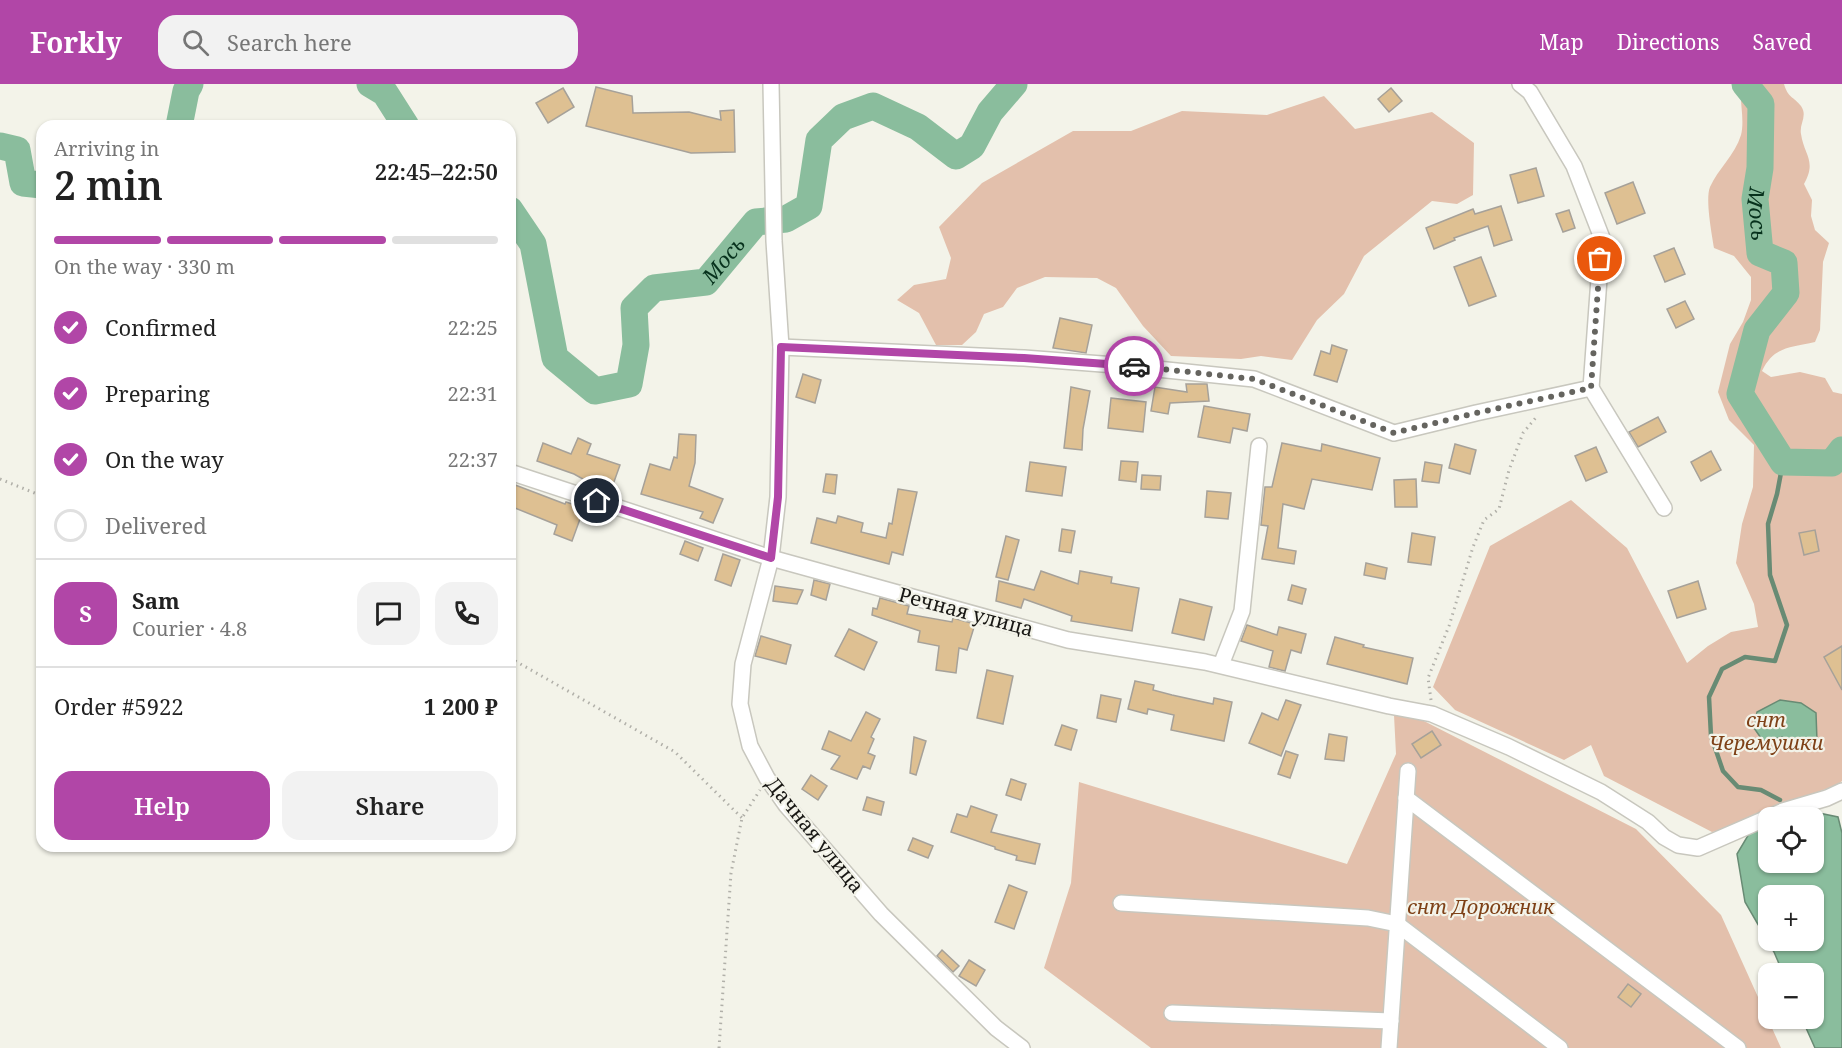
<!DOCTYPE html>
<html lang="en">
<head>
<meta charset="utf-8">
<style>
	body { margin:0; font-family:"Noto Serif",serif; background:#f2f2f2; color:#222; height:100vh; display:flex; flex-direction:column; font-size:22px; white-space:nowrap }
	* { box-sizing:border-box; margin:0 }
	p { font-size:20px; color:#767676 }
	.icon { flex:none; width:33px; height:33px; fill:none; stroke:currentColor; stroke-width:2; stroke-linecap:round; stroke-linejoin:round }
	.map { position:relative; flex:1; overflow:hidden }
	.sheet { position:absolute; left:36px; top:36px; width:480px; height:732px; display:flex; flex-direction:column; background:#fff; border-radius:18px; box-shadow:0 2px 4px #0004 }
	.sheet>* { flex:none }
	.tools { position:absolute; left:1758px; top:723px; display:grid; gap:12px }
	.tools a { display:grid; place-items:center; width:66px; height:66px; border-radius:12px; background:#fff; box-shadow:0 2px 4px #0004; font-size:30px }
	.pin { position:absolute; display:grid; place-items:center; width:51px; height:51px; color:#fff; margin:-26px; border:3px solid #fff; border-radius:50%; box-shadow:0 2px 6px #0007 }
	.courier { position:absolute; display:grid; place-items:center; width:60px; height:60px; margin:-30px; border:4px solid #b146a7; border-radius:50%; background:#fff; color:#222; box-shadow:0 2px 8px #0007 }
	.headline em { font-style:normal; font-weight:600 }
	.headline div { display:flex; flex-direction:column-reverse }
	.headline { display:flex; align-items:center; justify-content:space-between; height:102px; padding:0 18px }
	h1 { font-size:39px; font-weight:600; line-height:45px }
	.bar { display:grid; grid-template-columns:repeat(4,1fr); gap:9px 6px; align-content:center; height:72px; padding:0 18px }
	.bar i { height:8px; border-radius:4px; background:#e0e0e0 }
	.bar .selected { background:#b146a7 }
	.bar p { grid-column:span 4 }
	.line { display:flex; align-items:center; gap:15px; padding:0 18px; border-top:2px solid #e0e0e0 }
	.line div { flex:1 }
	.round { display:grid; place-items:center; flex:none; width:63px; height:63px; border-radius:18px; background:#f2f2f2 }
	ol { padding:0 18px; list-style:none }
	li { display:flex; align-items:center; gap:18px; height:66px }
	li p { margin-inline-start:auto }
	li .icon { padding:6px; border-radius:50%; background:#b146a7; color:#fff; stroke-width:4 }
	li:last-child { color:#767676 }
	li i { width:33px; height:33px; border:3px solid #e0e0e0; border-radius:50% }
	.action { display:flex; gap:12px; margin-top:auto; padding:12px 18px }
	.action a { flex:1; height:69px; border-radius:18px; background:#b146a7; color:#fff; font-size:24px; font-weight:600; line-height:69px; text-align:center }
	.action a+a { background:#f2f2f2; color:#222 }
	header { display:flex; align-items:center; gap:36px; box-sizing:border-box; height:84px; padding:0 30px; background:#b146a7; color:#fff }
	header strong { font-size:28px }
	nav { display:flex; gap:33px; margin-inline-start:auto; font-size:21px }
	.search { width:420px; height:54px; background:#f2f2f2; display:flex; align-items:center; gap:15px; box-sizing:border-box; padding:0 21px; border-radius:18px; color:#767676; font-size:22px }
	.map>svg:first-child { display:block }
	.green { fill:#e3c0ac }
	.water { fill:#8abd9d; stroke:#688b74; stroke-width:1.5; fill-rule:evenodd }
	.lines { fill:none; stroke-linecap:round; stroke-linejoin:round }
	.stream { stroke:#688b74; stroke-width:4.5 }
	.river { stroke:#8abd9d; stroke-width:27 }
	.building { fill:#dec092; stroke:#a6a199; stroke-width:1.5 }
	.minor-casing { stroke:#c8c7be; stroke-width:18 }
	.path { stroke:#b1b0a9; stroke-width:3; stroke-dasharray:1.5 4.5; stroke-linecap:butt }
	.minor { stroke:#fff; stroke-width:15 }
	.done { stroke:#65645f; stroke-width:6; stroke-dasharray:0 10.8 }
	.route { stroke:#b146a7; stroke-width:8 }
	.labels { text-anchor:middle; stroke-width:4.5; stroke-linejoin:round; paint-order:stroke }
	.street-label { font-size:20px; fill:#181714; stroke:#f3f3e9 }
	.park-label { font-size:20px; font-style:italic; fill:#7e4117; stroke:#f3f3e9 }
	.water-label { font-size:21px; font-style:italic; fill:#07321d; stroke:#f3f3e9 }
</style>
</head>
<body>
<header>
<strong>Forkly</strong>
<div class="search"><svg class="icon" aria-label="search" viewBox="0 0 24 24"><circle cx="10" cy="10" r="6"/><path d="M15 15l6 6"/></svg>Search here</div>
<nav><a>Map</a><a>Directions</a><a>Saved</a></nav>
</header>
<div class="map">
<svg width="1842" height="964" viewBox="0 0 1842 964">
	<rect width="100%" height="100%" fill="#f3f3e9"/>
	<g class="green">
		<path d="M1741 0H1784C1788 14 1793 12 1801 22 1808 32 1799 40 1801 50 1804 71 1817 77 1804 100L1812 116 1811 132 1815 146 1829 159 1823 178 1820 246 1815 258C1790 264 1774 262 1762 287L1771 293 1800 288 1825 294 1833 308 1842 310V697L1837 701 1757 730 1727 745 1712 748 1604 692 1591 661 1564 676 1455 626 1433 603 1490 462 1571 416 1627 464 1687 579 1708 562 1731 548 1758 543 1754 520 1736 479 1742 440 1753 403 1754 361 1729 336 1718 308 1730 260 1743 238 1751 216V193L1734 172 1714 164C1712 151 1705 115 1710 103 1718 85 1735 71 1741 51 1745 35 1739 16 1741 0Z"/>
		<path d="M1324 12 1355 45 1432 28 1474 59 1473 111 1457 120 1432 117 1364 172 1344 210 1317 236 1292 276 1261 272 1241 275 1171 272 1143 242 1116 204 1097 194 1045 193 1017 204 1003 223 984 230 976 248 962 261H936L919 229 897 216 914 201 946 195 951 174 939 143 982 99 1073 47H1131L1182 27 1267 31Z"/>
		<path d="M1394 631 1420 635 1636 745 1721 831 1781 964H1151L1044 884 1071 799 1079 698 1347 780 1396 670Z"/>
	</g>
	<g class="water">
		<path d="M1780 616 1801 619 1816 629 1817 657 1800 660 1782 653 1763 657 1754 644 1757 628Z"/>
		<path d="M1819 729 1838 733 1842 749V964H1815L1802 935 1814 934V890L1783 889 1774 868 1745 818 1737 770 1750 748 1768 742V778H1814V734L1799 733ZM1768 812H1814V856H1768Z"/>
	</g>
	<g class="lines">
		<path class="stream" d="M1780 716 1761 706 1738 703 1723 687 1711 652 1709 613 1722 585 1745 573 1775 577 1787 541 1770 491 1768 440 1777 410 1783 378"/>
		<g class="river">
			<path d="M370 0 385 9 406 42"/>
			<path id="s1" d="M1745 0 1761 20 1760 84 1755 115 1760 169 1784 179 1786 209 1757 246 1740 310 1783 378 1832 379 1842 366"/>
			<path d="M179 42 186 7 190 0"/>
			<path d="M0 62 17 66 23 99 42 101"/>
			<path id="s2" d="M510 126 533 160 555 274 595 307 629 300 636 261 634 224 654 204 706 198 756 138 786 135 809 122 819 56 843 33 873 22 918 43 956 72 972 62 990 28 1014 0"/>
		</g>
	</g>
	<g class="building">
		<path d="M596 3 632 12 633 29 689 28 721 36 720 27 734 26 735 68 691 69 586 42Z"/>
		<path d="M563 4 574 23 548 39 536 19Z"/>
		<path d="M1391 4 1402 17 1389 28 1378 15Z"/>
		<path d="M1536 84 1544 112 1518 119 1510 91Z"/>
		<path d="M1633 98 1645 129 1617 140 1605 109Z"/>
		<path d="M1501 122 1512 156 1494 162 1488 142 1454 154 1455 156 1434 165 1426 144 1473 125 1475 130Z"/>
		<path d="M1569 126 1575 144 1563 148 1556 130Z"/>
		<path d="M1674 164 1685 190 1665 198 1654 172Z"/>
		<path d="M1481 173 1496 212 1469 222 1454 183Z"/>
		<path d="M1685 217 1694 235 1676 244 1667 225Z"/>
		<path d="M1060 234 1092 241 1086 269 1053 264Z"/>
		<path d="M1332 261 1347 266 1337 298 1314 291 1321 267 1330 270Z"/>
		<path d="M803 290 821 296 815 319 796 313Z"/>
		<path d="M1186 300H1207L1209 317 1170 319 1168 330 1151 327 1155 303 1187 308Z"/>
		<path d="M1071 303 1090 307 1083 345 1082 366 1064 364Z"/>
		<path d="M1111 314 1146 318 1143 348 1108 344Z"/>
		<path d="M1204 322 1250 330 1247 347 1233 344 1230 359 1198 353Z"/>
		<path d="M1658 333 1666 348 1638 363 1629 348Z"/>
		<path d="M679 350 696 351 695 379 689 402 723 415 713 439 700 434 703 428 641 410 650 380 670 386 674 373 677 374Z"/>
		<path d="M578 354 591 360 587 370 620 381 610 409 591 402 592 400 574 390 537 377 543 359 571 370Z"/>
		<path d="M1282 359 1321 367 1322 360 1380 374 1372 406 1312 395 1304 425 1283 420 1278 464 1296 467 1294 480 1262 475 1268 442 1261 441 1265 403H1272Z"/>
		<path d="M1455 360 1476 366 1470 390 1449 384Z"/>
		<path d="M1596 363 1607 388 1586 397 1575 372Z"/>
		<path d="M1711 367 1721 386 1701 397 1691 378Z"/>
		<path d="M1121 377 1138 378 1136 398 1119 396Z"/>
		<path d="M1030 378 1066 383 1062 412 1026 407Z"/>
		<path d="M1425 378 1442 381 1439 399 1422 397Z"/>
		<path d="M826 390 837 391 835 410 823 408Z"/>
		<path d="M1142 391 1161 392 1160 406 1141 405Z"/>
		<path d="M1416 395 1417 423H1395L1394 396Z"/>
		<path d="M510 399 565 420 566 418 584 424 572 457 554 450 557 441 510 422Z"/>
		<path d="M898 405 917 408 903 471 892 468 889 480 811 459 817 434 836 439 838 432 863 439 861 448 886 454 889 439 892 440Z"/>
		<path d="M1207 407 1231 409 1228 435 1205 433Z"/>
		<path d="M1062 445 1075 447 1071 469 1059 467Z"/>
		<path d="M1815 446 1819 467 1804 471 1799 449Z"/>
		<path d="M1412 449 1435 453 1431 481 1408 478Z"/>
		<path d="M1006 452 1019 456 1008 496 996 493Z"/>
		<path d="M685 457 703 464 698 477 680 470Z"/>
		<path d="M723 470 740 476 731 502 715 496Z"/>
		<path d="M1366 479 1387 484 1385 495 1364 491Z"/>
		<path d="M1041 487 1078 500 1080 487 1112 493 1111 499 1139 504 1132 547 1071 537 1072 532 1024 515 1021 524 996 517 999 497 1034 506Z"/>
		<path d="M814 496 830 500 826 516 811 511Z"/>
		<path d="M1698 497 1706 525 1677 534 1668 507Z"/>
		<path d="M1292 501 1306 505 1302 520 1288 516Z"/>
		<path d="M775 502 803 506 797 520 773 517Z"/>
		<path d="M880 514 909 522 907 530 952 538 953 534 975 540 967 566 959 564 956 589 936 586 939 562 918 558 920 547 872 531 873 524 877 525Z"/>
		<path d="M1180 515 1212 523 1204 556 1172 549Z"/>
		<path d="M1247 541 1277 551 1279 543 1306 550 1301 569 1291 566 1285 587 1269 583 1273 567 1241 557Z"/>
		<path d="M849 545 877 558 864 586 835 572Z"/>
		<path d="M761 552 791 561 786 580 755 572Z"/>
		<path d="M1335 553 1364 561 1363 563 1413 574 1407 600 1327 580Z"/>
		<path d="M1842 562V606L1824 573Z"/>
		<path d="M987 586 1013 592 1003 640 977 634Z"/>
		<path d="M1135 597 1154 601 1153 606 1172 611 1213 620 1214 614 1232 618 1224 657 1171 646 1174 631 1148 625 1147 630 1128 625Z"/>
		<path d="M1101 611 1121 615 1116 638 1097 634Z"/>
		<path d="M1286 616 1301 621 1281 672 1249 659 1262 629 1278 636Z"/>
		<path d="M866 628 880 635 871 653 874 655 868 669 875 672 870 685 863 682 857 695 831 685 840 672 822 665 829 647 851 657Z"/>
		<path d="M1062 641 1077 646 1071 666 1055 661Z"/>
		<path d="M1432 647 1441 661 1421 674 1412 660Z"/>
		<path d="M1329 650 1347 653 1344 677 1325 675Z"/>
		<path d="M914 653 926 657 916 691 910 689Z"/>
		<path d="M1286 667 1298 671 1290 694 1278 690Z"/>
		<path d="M811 691 827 702 818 716 802 705Z"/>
		<path d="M1011 695 1026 700 1021 716 1006 711Z"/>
		<path d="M867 713 884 718 881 731 863 726Z"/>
		<path d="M971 722 997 731 991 748 1040 760 1035 780 1016 776 1017 772 995 765V763L951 748 957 730 967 733Z"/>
		<path d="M913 754 933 762 928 774 908 766Z"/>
		<path d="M1009 801 1027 808 1014 845 995 838Z"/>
		<path d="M942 866 959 882 953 888 937 872Z"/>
		<path d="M969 876 985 886 976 902 959 892Z"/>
		<path d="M1628 900 1641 910 1631 923 1618 913Z"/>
	</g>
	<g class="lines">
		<defs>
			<g id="minor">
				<path d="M771 0 774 157 781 263 778 413 771 474 743 580 740 620 750 662 767 694 786 721 881 830 996 944 1022 964"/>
				<path d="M1520 0 1530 8 1574 82 1602 154 1591 304"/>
				<path d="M781 263 1024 274 1128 282 1254 295 1394 349 1476 329 1591 304"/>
				<path d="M1591 304 1664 424"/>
				<path d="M510 388 771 474 1068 556 1205 578 1389 622 1432 630 1509 663 1601 708 1648 738 1664 753 1678 761 1698 764 1783 727 1827 714 1842 707"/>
				<path d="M1221 581 1242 527 1259 362"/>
				<path d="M1406 714 1738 964"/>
				<path d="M1121 819 1368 834 1397 840 1560 964"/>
				<path d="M1172 929 1391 937"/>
				<path d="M1389 964 1408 687"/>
			</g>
		</defs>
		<use href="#minor" class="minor-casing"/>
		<g class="path">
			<path d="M0 395 42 412"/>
			<path d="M510 574 675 668 742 734"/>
			<path d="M1431 616 1428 594 1449 542 1473 463 1484 436 1499 425 1509 386 1523 349 1538 331"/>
			<path d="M719 964 731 789 742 734 760 706"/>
		</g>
		<use href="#minor" class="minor"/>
	</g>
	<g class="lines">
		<path class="done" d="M1134 282 1254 295 1394 349 1476 329 1591 304 1600 175"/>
		<path class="route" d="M597 417 771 474 778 413 781 263 1024 274 1134 282"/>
	</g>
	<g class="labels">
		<g class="street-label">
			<text transform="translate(966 528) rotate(15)" y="7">Речная улица</text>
			<text transform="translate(815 751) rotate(51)" y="7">Дачная улица</text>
		</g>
		<g class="park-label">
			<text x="1766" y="643">снт<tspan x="1766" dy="23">Черемушки</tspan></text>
			<text x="1481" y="830">снт Дорожник</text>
		</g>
		<g class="water-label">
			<text dy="7" stroke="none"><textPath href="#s1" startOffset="136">Мось</textPath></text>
			<text dy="7" stroke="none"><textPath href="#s2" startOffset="429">Мось</textPath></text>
		</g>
	</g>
</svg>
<div class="tools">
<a><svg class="icon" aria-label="locate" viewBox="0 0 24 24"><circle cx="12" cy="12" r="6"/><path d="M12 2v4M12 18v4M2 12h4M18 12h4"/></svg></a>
<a>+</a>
<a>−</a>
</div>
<div class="pin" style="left:1600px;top:175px;background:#ea580c"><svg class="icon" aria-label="bag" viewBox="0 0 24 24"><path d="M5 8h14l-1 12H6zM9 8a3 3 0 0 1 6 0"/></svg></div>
<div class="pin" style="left:597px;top:417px;background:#1f2937"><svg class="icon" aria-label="home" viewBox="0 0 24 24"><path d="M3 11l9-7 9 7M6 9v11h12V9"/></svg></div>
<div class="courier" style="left:1134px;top:282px"><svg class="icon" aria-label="car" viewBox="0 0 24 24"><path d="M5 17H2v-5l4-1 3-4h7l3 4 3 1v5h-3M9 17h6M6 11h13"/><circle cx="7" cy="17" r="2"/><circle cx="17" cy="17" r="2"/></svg></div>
<section class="sheet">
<div class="headline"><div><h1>2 min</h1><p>Arriving in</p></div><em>22:45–22:50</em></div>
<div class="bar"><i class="selected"></i><i class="selected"></i><i class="selected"></i><i></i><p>On the way · 330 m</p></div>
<ol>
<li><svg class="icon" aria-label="check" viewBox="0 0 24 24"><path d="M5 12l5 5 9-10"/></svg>Confirmed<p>22:25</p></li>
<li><svg class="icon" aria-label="check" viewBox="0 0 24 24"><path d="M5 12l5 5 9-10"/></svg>Preparing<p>22:31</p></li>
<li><svg class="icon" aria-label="check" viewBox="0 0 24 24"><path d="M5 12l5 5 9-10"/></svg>On the way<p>22:37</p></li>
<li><i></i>Delivered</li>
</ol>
<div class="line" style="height:108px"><b class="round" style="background:#b146a7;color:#fff">S</b><div><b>Sam</b><p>Courier · 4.8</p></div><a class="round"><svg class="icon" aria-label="chat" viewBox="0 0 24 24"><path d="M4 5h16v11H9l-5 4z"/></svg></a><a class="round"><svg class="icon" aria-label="phone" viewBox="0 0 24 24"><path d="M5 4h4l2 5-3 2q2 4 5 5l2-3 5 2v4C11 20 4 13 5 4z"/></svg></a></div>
<div class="line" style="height:78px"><div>Order #5922</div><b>1 200 ₽</b></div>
<div class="action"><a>Help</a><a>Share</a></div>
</section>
</div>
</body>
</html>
